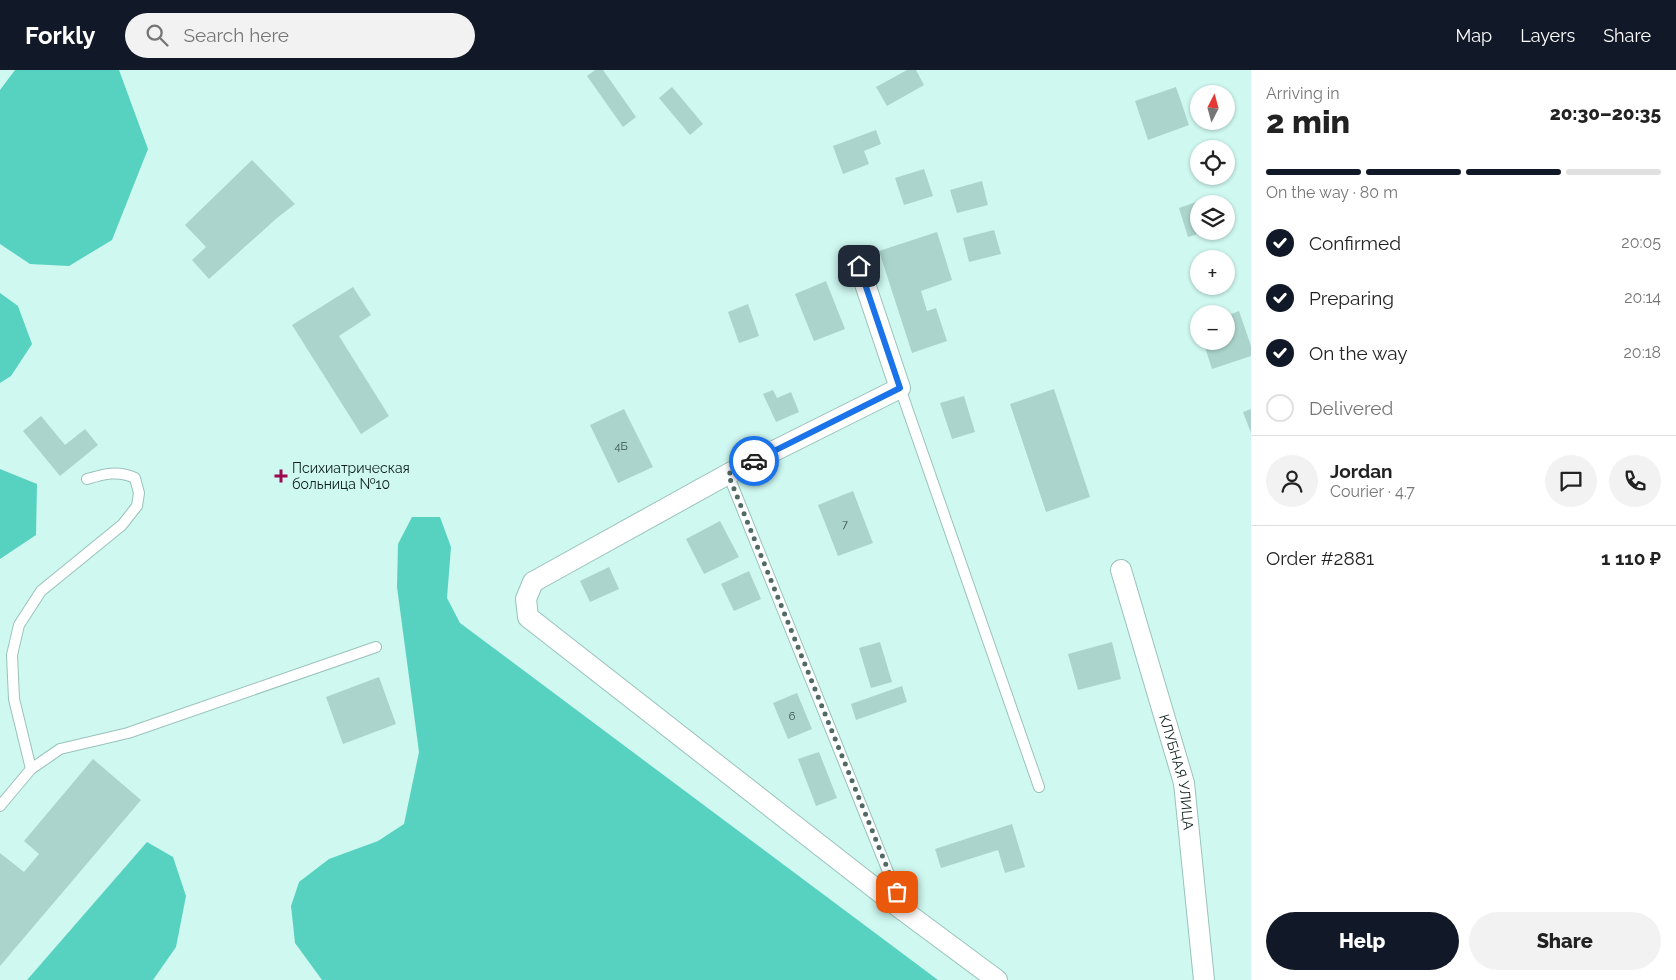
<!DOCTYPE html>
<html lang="en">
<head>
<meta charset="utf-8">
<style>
	body { margin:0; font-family:Raleway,sans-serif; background:#f2f2f2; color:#222; height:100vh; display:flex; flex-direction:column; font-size:19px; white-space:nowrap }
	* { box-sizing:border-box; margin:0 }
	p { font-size:16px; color:#767676 }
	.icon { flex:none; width:28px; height:28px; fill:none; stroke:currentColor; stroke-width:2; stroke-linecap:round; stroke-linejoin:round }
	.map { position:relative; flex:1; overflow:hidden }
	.sheet { display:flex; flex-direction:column; background:#fff; width:425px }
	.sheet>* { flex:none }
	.needle { width:32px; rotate:6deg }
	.tools { position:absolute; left:1190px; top:15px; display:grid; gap:10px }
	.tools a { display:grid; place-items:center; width:45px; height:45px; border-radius:50%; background:#fff; box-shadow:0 1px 4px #0004; font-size:25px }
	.pin { position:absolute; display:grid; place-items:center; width:42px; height:42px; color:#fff; margin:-21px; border-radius:10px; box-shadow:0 2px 8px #0006 }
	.courier { position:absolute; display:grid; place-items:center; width:50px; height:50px; margin:-25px; border:4px solid #1a73e8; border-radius:50%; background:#fff; color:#222; box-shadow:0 1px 6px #0007 }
	.head em { font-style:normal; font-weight:800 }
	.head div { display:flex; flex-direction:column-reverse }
	.head { display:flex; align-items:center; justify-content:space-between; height:85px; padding:0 15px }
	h1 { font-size:32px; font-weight:800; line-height:38px }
	.bar { display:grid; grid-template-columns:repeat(4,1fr); gap:8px 5px; align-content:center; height:60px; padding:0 15px }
	.bar i { height:6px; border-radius:4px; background:#e0e0e0 }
	.bar .on { background:#111827 }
	.bar p { grid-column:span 4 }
	.line { display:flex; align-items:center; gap:12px; padding:0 15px; border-top:1px solid #e0e0e0 }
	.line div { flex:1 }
	.round { display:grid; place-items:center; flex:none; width:52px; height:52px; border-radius:26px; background:#f2f2f2 }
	ol { padding:0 15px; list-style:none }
	li { display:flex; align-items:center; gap:15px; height:55px }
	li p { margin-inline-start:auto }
	li .icon { padding:5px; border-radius:50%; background:#111827; color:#fff; stroke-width:4 }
	li:last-child { color:#767676 }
	li i { width:28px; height:28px; border:2px solid #e0e0e0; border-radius:50% }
	.action { display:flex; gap:10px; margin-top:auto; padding:10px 15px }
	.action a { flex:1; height:58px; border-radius:30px; background:#111827; color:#fff; font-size:20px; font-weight:800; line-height:58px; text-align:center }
	.action a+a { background:#f2f2f2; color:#222 }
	header { display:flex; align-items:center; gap:30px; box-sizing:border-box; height:70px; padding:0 25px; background:#111827; color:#fff }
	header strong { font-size:24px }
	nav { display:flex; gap:28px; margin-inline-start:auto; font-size:18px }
	.search { width:350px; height:45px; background:#f2f2f2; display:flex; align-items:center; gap:12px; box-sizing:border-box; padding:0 18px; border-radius:28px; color:#767676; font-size:19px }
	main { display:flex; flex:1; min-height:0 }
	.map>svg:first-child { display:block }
	.forest { fill:#58d2c0 }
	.building { fill:#abd4cc }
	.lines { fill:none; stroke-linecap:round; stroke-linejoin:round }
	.service-casing { stroke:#99c2bb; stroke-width:12 }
	.minor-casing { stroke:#99c2bb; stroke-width:22 }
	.service { stroke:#fff; stroke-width:10 }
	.minor { stroke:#fff; stroke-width:20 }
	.done { stroke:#516a66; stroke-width:5; stroke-dasharray:0 9 }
	.route { stroke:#1a73e8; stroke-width:6 }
	.poi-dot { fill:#9f074e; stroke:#cef8f0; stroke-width:2 }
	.labels { text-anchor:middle; stroke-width:4; stroke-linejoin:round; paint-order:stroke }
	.number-label { font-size:11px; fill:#354c47 }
	.poi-label { font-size:14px; fill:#0e1e1b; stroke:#cef8f0; text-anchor:start }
	.street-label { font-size:14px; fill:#0e1e1b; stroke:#cef8f0 }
</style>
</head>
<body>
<header>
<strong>Forkly</strong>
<div class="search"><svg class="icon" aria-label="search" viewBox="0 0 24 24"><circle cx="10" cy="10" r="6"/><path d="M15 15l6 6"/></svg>Search here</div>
<nav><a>Map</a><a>Layers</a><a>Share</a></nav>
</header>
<main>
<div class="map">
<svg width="1251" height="910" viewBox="0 0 1251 910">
	<rect width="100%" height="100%" fill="#cef8f0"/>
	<g class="forest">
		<path d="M15 0H119L148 79 112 170 69 196 30 194 0 174V20Z"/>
		<path d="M0 223 18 236 32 274 11 306 0 313Z"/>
		<path d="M0 399 37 414 36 465 0 489Z"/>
		<path d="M412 447H440L451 477 447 528 460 553 938 910H322L295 873 291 836 299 812 329 789 378 771 404 754 419 682 397 517 398 474Z"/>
		<path d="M147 772 173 787 186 826 176 877 153 910H27Z"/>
	</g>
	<g class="building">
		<path d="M595 0H603L636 47 623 57 587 6Z"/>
		<path d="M907 0H916L924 15 887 36 876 17Z"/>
		<path d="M672 17 703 54 690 65 659 28Z"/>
		<path d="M1176 17 1189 55 1148 70 1135 31Z"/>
		<path d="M876 60 881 74 864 81 869 94 843 104 833 76Z"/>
		<path d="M252 90 295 134 277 148 209 209 192 190 206 177 185 155Z"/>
		<path d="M924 99 933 126 904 135 895 108Z"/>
		<path d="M982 111 988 135 957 143 950 120Z"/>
		<path d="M1208 128 1209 134H1199V161L1205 162 1188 167 1179 138Z"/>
		<path d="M994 160 1001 184 969 192 963 168Z"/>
		<path d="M937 162 952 210 921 221 927 241 936 238 947 271 912 283 879 181Z"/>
		<path d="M826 211 845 259 814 271 795 224Z"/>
		<path d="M353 217 371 245 339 266 389 346 361 364 292 255Z"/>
		<path d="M748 234 759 266 739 273 728 242Z"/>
		<path d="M1239 241 1251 276V286L1212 299 1203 271H1226V246Z"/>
		<path d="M1054 319 1090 427 1046 442 1010 334Z"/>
		<path d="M773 320 777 328 791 322 799 342 776 352 763 324Z"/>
		<path d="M964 326 975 362 952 369 940 333Z"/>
		<path d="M624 339 653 397 618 413 590 355Z"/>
		<path d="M1251 339V363L1243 342Z"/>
		<path d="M41 346 65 375 85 359 98 375 60 406 23 361Z"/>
		<path d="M853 421 873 473 838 486 818 435Z"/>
		<path d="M720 451 739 487 704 504 686 469Z"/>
		<path d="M609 497 619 519 590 532 580 511Z"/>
		<path d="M749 501 761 529 734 541 721 514Z"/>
		<path d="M880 572 892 612 871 618 859 578Z"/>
		<path d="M1112 572 1121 609 1078 620 1068 584Z"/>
		<path d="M379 607 396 654 343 674 326 627Z"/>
		<path d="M902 616 907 632 856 650 851 634Z"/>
		<path d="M797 623 812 659 788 669 773 633Z"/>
		<path d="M819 682 837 728 816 736 798 689Z"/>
		<path d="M93 689 141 730 0 896V783L24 802 39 784 24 771Z"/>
		<path d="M1012 754 1025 797 1005 803 998 780 941 798 935 779Z"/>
	</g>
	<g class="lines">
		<defs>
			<g id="service">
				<path d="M900 318 1039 717"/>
				<path d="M728 404 901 834"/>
				<path d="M31 699 14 629 12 585 19 555 41 521 122 455 137 436 139 423 135 408C118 400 104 404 87 409"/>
				<path d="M0 736 31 699 60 679 128 663 376 577"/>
			</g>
			<g id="minor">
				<path d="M859 196 900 318 728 404 533 512 526 529 528 547 904 841 997 910"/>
				<path id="s1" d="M1121 500 1184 713 1204 910"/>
			</g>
		</defs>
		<use href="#service" class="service-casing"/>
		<use href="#minor" class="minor-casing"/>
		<use href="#service" class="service"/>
		<use href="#minor" class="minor"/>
	</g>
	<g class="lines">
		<path class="done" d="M754 391 728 404 897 822"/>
		<path class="route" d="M754 391 900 318 859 196"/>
	</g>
	<path class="poi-dot" d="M278.5 398.5h5v5h5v5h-5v5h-5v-5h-5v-5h5z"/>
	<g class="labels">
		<g class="number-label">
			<text x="621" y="380">4Б</text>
			<text x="845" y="458">7</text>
			<text x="792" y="650">6</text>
		</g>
		<g class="poi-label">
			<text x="292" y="403">Психиатрическая<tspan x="292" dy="16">больница №10</tspan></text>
		</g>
		<g class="street-label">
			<text dy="5" stroke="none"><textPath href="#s1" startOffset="210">КЛУБНАЯ УЛИЦА</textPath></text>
		</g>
	</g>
</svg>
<div class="tools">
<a><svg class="needle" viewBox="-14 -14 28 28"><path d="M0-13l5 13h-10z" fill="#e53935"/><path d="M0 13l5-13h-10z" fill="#767676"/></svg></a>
<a><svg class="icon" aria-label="locate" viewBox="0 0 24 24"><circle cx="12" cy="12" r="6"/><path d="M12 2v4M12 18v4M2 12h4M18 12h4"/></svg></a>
<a><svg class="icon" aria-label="layers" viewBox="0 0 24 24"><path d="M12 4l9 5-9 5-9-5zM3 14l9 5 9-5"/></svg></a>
<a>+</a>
<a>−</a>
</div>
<div class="pin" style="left:897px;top:822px;background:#ea580c"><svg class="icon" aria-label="bag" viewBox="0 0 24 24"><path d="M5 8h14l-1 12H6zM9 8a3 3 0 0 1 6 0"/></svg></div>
<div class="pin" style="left:859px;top:196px;background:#1f2937"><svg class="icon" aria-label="home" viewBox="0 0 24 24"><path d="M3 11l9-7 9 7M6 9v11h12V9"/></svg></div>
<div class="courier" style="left:754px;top:391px"><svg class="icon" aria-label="car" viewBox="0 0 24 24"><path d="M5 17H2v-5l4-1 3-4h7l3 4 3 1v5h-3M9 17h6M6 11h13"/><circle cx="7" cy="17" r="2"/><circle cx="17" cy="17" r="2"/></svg></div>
</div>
<section class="sheet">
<div class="head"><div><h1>2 min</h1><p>Arriving in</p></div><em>20:30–20:35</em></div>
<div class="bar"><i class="on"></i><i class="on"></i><i class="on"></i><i></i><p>On the way · 80 m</p></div>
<ol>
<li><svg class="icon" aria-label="check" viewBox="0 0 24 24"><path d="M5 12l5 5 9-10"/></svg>Confirmed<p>20:05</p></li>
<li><svg class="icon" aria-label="check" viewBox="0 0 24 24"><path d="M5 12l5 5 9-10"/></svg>Preparing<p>20:14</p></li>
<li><svg class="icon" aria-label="check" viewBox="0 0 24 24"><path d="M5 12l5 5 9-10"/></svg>On the way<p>20:18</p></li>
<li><i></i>Delivered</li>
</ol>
<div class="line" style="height:90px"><a class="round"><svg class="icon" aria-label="person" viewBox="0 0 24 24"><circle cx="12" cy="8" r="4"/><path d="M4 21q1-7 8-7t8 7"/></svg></a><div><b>Jordan</b><p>Courier · 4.7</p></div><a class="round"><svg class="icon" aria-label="chat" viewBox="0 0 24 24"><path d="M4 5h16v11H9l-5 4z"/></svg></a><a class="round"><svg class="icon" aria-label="phone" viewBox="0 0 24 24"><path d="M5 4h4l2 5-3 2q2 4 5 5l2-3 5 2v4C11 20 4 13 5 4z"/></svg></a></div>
<div class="line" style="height:65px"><div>Order #2881</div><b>1 110 ₽</b></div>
<div class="action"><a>Help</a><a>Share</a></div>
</section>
</main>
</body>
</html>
